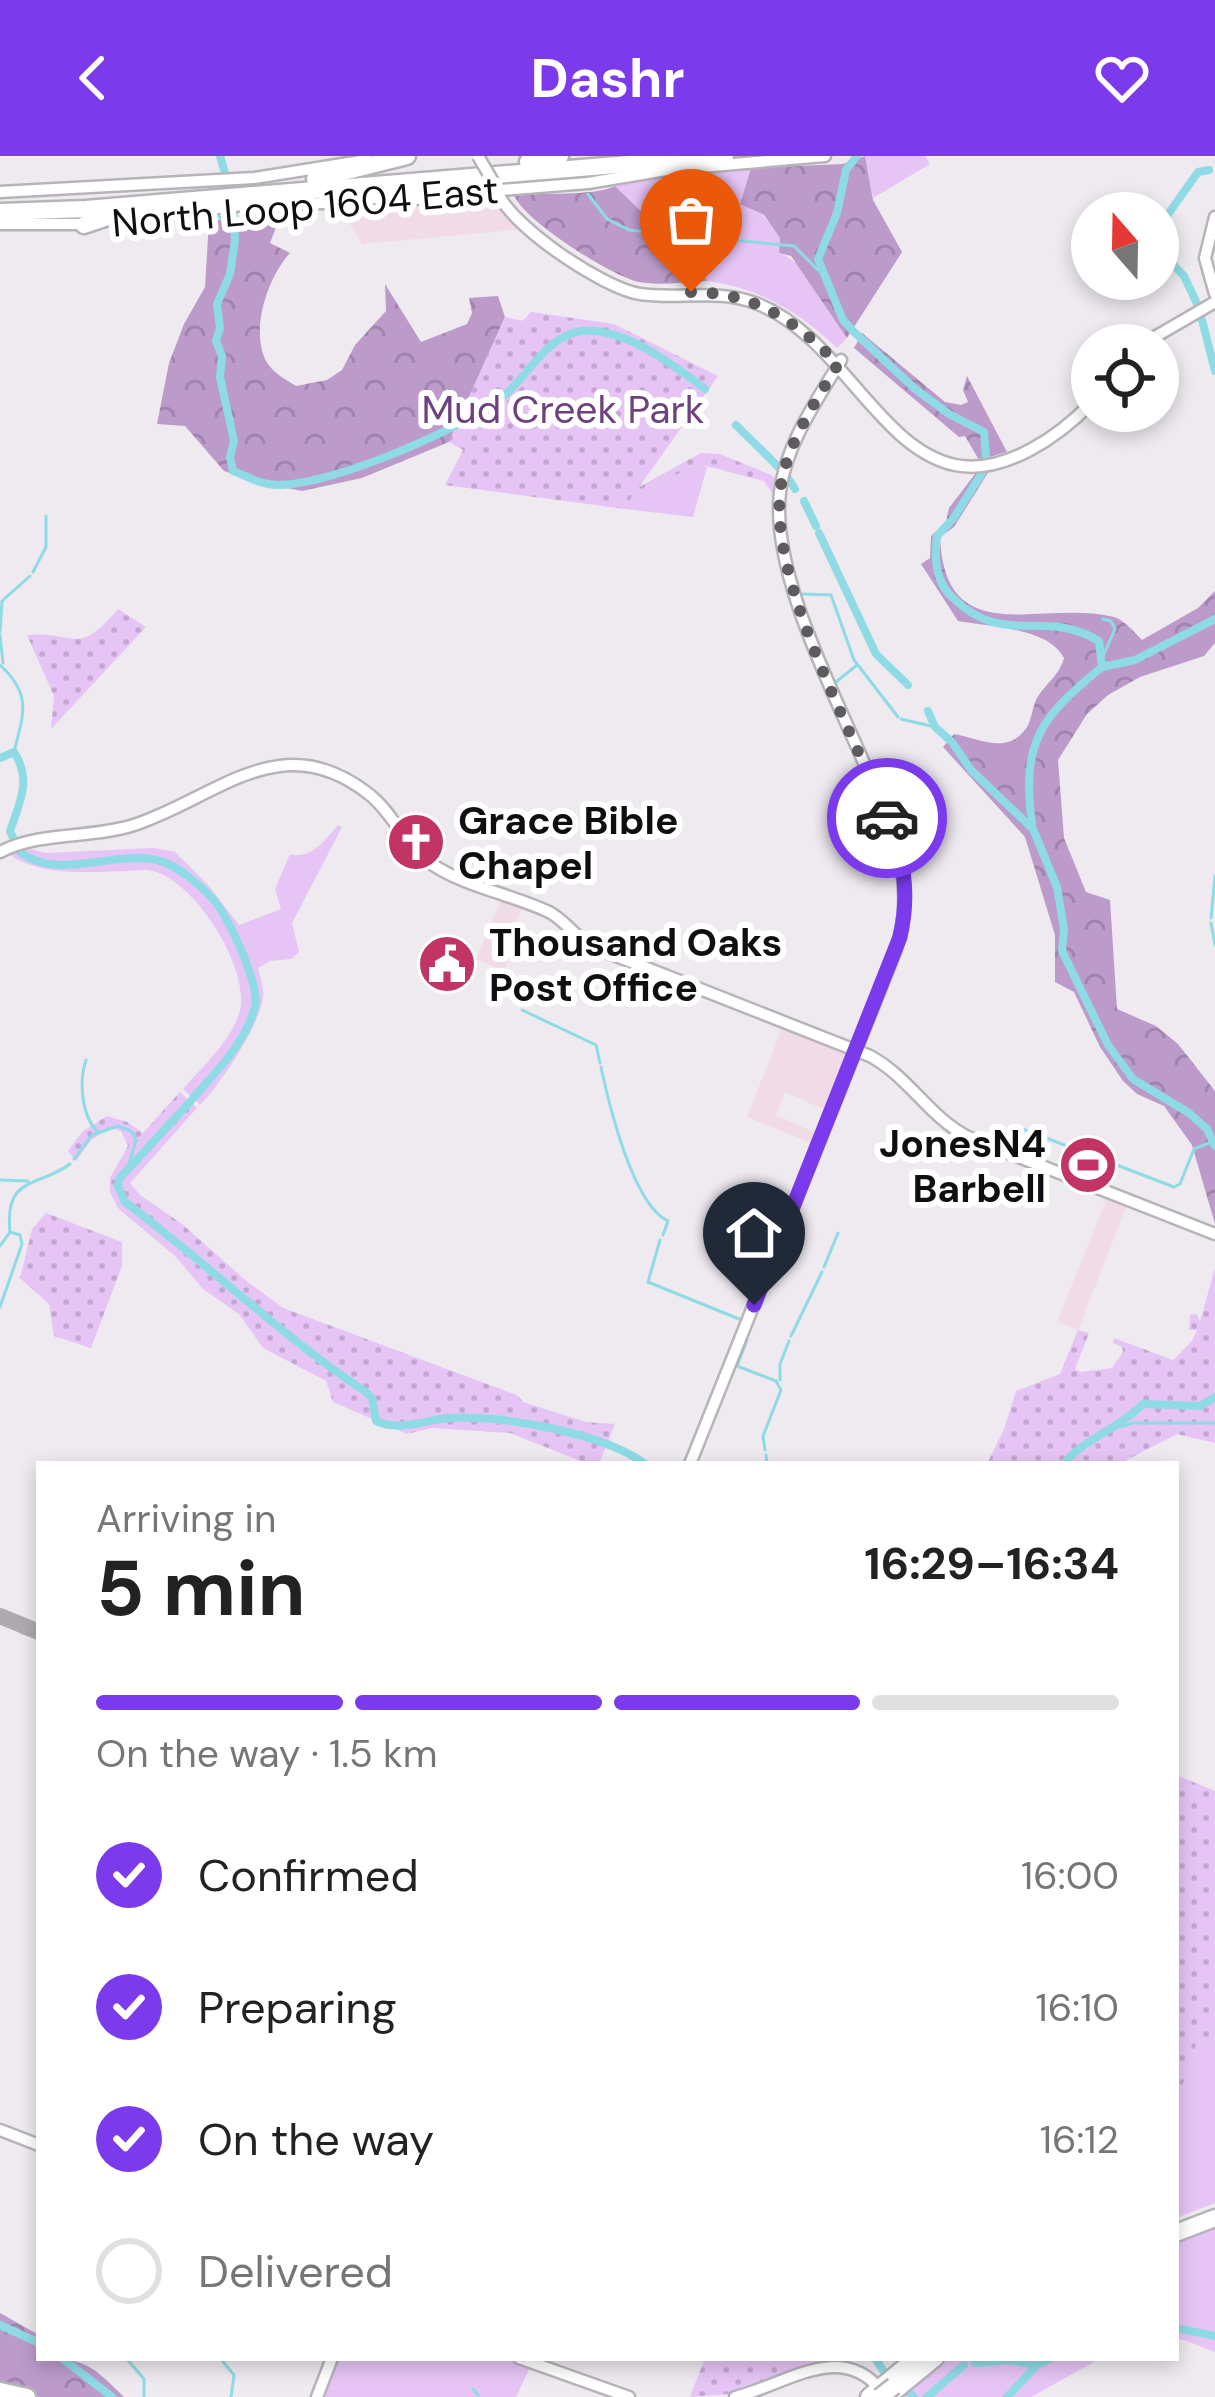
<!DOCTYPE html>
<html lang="en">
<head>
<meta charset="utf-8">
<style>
	body { margin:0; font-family:"DM Sans",sans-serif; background:#f2f2f2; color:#222; height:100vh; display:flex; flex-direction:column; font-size:45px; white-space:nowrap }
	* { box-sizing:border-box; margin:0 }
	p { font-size:39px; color:#767676 }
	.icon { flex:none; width:66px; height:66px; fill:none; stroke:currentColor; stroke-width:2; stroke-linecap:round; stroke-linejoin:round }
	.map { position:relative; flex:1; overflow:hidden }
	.sheet { position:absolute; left:36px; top:1305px; width:1143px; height:900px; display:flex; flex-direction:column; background:#fff; border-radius:0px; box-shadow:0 6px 18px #0003 }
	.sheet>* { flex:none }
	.needle { width:78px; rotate:340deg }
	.controls { position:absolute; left:1071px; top:36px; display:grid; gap:24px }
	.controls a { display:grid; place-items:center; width:108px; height:108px; border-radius:50%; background:#fff; box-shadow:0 6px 18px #0003; font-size:60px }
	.pin { position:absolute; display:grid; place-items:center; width:102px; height:102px; color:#fff; margin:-123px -51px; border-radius:50% 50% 50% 0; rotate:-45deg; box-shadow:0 0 12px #0007 }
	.pin .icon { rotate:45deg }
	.courier { position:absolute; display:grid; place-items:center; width:120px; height:120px; margin:-60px; border:9px solid #7c3aed; border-radius:50%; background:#fff; color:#222; box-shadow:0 3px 15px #0007 }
	.headline em { font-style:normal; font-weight:700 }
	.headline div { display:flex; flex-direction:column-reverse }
	.headline { display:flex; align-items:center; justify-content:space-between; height:204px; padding:0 60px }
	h1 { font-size:78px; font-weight:700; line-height:90px }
	.bar { display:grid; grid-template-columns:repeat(4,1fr); gap:18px 12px; align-content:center; height:144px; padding:0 60px }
	.bar i { height:15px; border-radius:9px; background:#e0e0e0 }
	.bar .current { background:#7c3aed }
	.bar p { grid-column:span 4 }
	ol { padding:0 60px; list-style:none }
	li { display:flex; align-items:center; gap:36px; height:132px }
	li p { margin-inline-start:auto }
	li .icon { padding:12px; border-radius:50%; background:#7c3aed; color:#fff; stroke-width:4 }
	li:last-child { color:#767676 }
	li i { width:66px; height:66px; border:6px solid #e0e0e0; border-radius:50% }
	header { display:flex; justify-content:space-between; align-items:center; height:156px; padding:0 60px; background:#7c3aed; color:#fff; font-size:54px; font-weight:700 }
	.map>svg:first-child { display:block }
	.commercial { fill:#f1dbe7 }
	.green { fill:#e6c4f5 }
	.forest { fill:url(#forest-crowns) }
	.park { fill:url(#park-dots) }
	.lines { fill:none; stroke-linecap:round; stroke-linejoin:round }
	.stream { stroke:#8edbe5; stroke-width:3 }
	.river { stroke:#8edbe5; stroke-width:8 }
	.taxiway { stroke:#aeabb0; stroke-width:6 }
	.runway { stroke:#aeabb0; stroke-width:16 }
	.secondary-casing { stroke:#b7b4b9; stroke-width:15 }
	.highway-casing { stroke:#b7b4b9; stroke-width:21 }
	.secondary { stroke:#fff; stroke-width:10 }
	.highway { stroke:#fff; stroke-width:16 }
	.secondary-bridge-casing { stroke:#b7b4b9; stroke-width:15; stroke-linecap:butt }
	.highway-bridge-casing { stroke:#b7b4b9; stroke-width:21; stroke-linecap:butt }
	.secondary-bridge { stroke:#fff; stroke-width:10 }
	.highway-bridge { stroke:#fff; stroke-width:16 }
	.done { stroke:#5d5b5e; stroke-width:12; stroke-dasharray:0 21.6 }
	.route { stroke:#7c3aed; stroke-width:15 }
	.labels { text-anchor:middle; stroke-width:12; stroke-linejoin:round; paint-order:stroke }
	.street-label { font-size:39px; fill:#0f0e10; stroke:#fff }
	.park-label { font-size:39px; fill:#6d417e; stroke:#fff }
	.poi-label { font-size:39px; font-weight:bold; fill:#0f0e10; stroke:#fff; text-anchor:start }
</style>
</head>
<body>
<header><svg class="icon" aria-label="back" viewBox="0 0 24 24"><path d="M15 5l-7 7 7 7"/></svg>Dashr<svg class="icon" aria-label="heart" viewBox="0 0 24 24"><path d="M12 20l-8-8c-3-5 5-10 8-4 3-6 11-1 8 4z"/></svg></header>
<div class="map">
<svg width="1215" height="2241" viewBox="0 0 1215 2241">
	<defs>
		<pattern id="forest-crowns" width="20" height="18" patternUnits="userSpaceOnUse" patternTransform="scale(3)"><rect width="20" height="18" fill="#bc9bcb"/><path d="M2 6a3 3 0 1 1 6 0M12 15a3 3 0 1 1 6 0" fill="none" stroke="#a084ad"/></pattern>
		<pattern id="park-dots" width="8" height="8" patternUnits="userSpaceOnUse" patternTransform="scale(3)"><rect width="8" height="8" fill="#e6c4f5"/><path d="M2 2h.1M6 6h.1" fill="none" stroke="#c4a7d1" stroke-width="1.8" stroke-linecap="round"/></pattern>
	</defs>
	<rect width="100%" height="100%" fill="#eeeaf0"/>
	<g class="commercial">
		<path d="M490 40 525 73 362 88 340 51Z"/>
		<path d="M502 741 523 750 507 788 510 800 504 815 476 803Z"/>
		<path d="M782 872 848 900 827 955 785 936 776 959 818 978 814 988 747 961Z"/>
		<path d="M1107 1042 1127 1049 1078 1174 1057 1166Z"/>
	</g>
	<g class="green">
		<path d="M865 0H925L930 8 873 42Z"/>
		<path d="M751 12 740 48 763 59 781 82 779 97C804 103 833 158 847 182L837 192C799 156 760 132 707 125L697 105H688L690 89 660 74 615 30 678 15Z"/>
		<path d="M695 306 707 311 693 361 625 353 633 337 642 340Z"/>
		<path d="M338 669 342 671 292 767 299 796 291 803 270 805 258 812C260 820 264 833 263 841 260 869 220 929 200 949L183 933C202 911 229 887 239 858 253 816 196 726 153 715 145 713 134 715 125 715 86 716 41 721 7 697L26 692 46 697 153 692 175 696 208 729 239 769 281 753 275 733 290 698C311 704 325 684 338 669Z"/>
		<path d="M1200 1883 1215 1889V2047L1176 2062V1941L1195 1904 1196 1884Z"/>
		<path d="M1215 2066V2196L1176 2181V2080Z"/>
		<path d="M336 2202H510L530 2211 516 2241H321Z"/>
		<path d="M948 2202H1101L1031 2241H902Z"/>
	</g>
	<g class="forest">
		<path d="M865 0 873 44 902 96 847 182 791 100 779 97 780 82 764 59 740 48 751 12 843 8Z"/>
		<path d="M615 30 660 74 705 66 709 74 690 89 688 104 697 105 707 125C685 126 661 130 639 126 611 120 523 64 514 39 544 36 590 41 615 30Z"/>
		<path d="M282 56 270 87 290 97C268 121 250 173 266 205 273 217 285 223 296 230L327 224 342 214 355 189 386 155 385 128 421 186 467 168 472 157 469 142 498 140 505 161 449 286 362 322 302 335 256 326 224 315 185 270 157 268 169 207 184 168 205 131 209 65Z"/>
		<path d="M862 177 945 246 961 249 968 246 963 234 967 220 1007 296 979 304 965 280 959 281 854 192Z"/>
		<path d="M991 312 954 371 940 381C945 497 1041 443 1114 461 1124 464 1134 476 1142 484L1198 452 1215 435V487L1204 500 1140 521 1108 539 1087 558 1058 604 1064 682 1086 736 1110 744 1117 853 1156 870 1178 888 1215 935V1068L1192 989 1164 950 1137 938 1123 925 1100 891 1074 836 1055 826V779L1025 681 943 591 954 578C979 582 1008 600 1027 571 1032 563 1032 551 1037 542 1046 527 1059 520 1064 502 1048 471 989 471 958 465L921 408 930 402 931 380 946 366 949 352 978 314Z"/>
		<path d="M0 2157 39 2179V2202C84 2202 92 2209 124 2241H39L0 2230Z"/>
	</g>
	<g class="park">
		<path d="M531 156 614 168 718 220 639 331 701 297 720 298 771 319 777 325 775 341 764 325 695 307 642 340 633 338 625 353 445 329 463 294 449 286 505 161 523 165Z"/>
		<path d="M118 453 146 471 51 573 54 540 27 479C78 475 76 502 118 453Z"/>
		<path d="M180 936 197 952 130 1027 140 1039 182 1068 244 1123 283 1152 517 1239 523 1246 586 1266 615 1268 599 1308H588L510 1277 432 1272 407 1278 333 1246 326 1225 263 1192 239 1158 203 1133 176 1101 118 1052 110 1036V1022L128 990 121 975 110 972 91 984 76 1005 68 995 83 975 107 960 127 966 143 977Z"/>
		<path d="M46 1057 122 1086V1110L91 1192 54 1180 49 1148 20 1122 32 1073Z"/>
		<path d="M1215 1112V1287L1177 1278 1119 1308H987L1004 1273 1016 1235 1060 1218 1078 1174 1089 1177 1075 1213 1081 1216 1112 1212 1123 1196 1122 1191 1113 1187 1114 1182 1173 1204 1192 1185 1197 1174H1189L1190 1159 1197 1158 1200 1166Z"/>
		<path d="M1176 1619 1215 1635V1889L1196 1884 1195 1904 1176 1941Z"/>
		<path d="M705 2202H835L743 2237 690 2241Z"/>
	</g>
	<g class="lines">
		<g class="stream">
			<path d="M588 38 607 63 629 74 794 90 824 120"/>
			<path d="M184 62 235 61"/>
			<path d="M33 416 46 391V360"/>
			<path d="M803 438 831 439 854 504 898 561"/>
			<path d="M1103 463 1111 465 1115 473 1103 500"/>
			<path d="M0 476 2 445 30 420"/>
			<path d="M0 479 3 507"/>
			<path d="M0 509C33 539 23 559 14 596"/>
			<path d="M836 526 857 509"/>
			<path d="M901 563 935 571"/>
			<path d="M1211 762 1215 720"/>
			<path d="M1211 767 1215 789"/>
			<path d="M522 854 596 889 600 907"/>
			<path d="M86 904C79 924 81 959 97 975"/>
			<path d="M601 911C609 949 633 1049 668 1065L663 1079"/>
			<path d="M1015 970 1174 1031 1180 1028 1194 993 1214 985"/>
			<path d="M74 1003 92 979 118 970 131 975 136 984 127 1015"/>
			<path d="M0 1024 28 1025"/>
			<path d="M660 1084 648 1126 744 1165"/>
			<path d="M0 1090 10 1076"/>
			<path d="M824 1111 838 1077"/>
			<path d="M0 1151 22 1088 20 1079 10 1076C4 1019 38 1032 70 1008"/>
			<path d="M791 1180 822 1116"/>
			<path d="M747 1184 737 1210 776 1225 781 1234 763 1280 765 1294"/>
			<path d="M780 1224V1208L789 1185"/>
			<path d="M1120 1271 1133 1267H1215"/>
			<path d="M766 1299 767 1308"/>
			<path d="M126 2202 144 2223V2241"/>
			<path d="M220 2202 234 2219 231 2241"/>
			<path d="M473 2233 478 2239"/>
		</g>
		<g class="river">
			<path d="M220 0 228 27"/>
			<path d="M857 0 846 14 837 57 818 103 843 164 853 175 914 232 949 258 984 276 986 301"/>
			<path d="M233 48 235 84 230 118 217 148 220 172 216 185 222 200 220 221 234 285 230 301 233 315C244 319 256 326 268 328 316 337 459 274 499 244 526 224 546 178 583 175 626 172 673 209 705 233"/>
			<path d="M1199 152 1184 120 1159 94 1164 64 1198 16 1209 14"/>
			<path d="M1201 160 1215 215"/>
			<path d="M736 269C752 286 785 314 795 333"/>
			<path d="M984 314 953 363 937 380C934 402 935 425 952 441 1004 493 1043 451 1099 485L1102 511C1041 561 1021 585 1032 668"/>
			<path d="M804 345 816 370"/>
			<path d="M819 377 876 498 908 529"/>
			<path d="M1102 511 1135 504 1215 463"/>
			<path d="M928 555 935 571 952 586 971 614 1033 673 1057 731 1064 773 1062 795 1108 889 1133 923 1189 957 1207 973 1215 990"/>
			<path d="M0 602 14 596C32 624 20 646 10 675L15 686"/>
			<path d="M17 694C59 728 114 692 160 705 177 709 200 729 212 742 228 758 260 829 255 851 246 886 216 916 193 942"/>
			<path d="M190 946 119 1023 118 1030 125 1046C207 1107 281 1180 366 1236L372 1242 376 1265C401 1276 423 1264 449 1262 499 1258 606 1278 645 1308"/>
			<path d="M1064 1308C1079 1286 1120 1272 1143 1248L1200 1250 1215 1241"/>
			<path d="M0 2169 39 2187"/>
			<path d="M1176 2172 1215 2180"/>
			<path d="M62 2202 112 2241"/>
			<path d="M875 2202 886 2219"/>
			<path d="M975 2207 1008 2204 1037 2209"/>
			<path d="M908 2236 914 2241"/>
			<path d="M927 2241 964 2209"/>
			<path d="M1007 2241 1037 2209 1052 2202"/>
		</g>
		<path class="taxiway" d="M22 1475 39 1481"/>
		<path class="runway" d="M0 1460 39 1476"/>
		<defs>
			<g id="secondary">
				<path d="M496 32C505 67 604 133 640 138 681 144 718 132 758 148 840 181 879 293 955 309 1004 319 1060 280 1092 246"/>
				<path d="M0 36 254 22 367 4"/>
				<path d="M428 40 588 27 666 14 825 0"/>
				<path d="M1215 61 1205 102 1215 138"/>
				<path d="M117 65 242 49 367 46"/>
				<path d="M0 68H87"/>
				<path d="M1141 189 1215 146"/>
				<path d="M0 696C41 675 90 683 134 669 217 642 281 568 370 639 394 658 405 690 430 707 465 731 511 738 549 756 565 764 575 781 591 790L870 900C909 921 929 961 968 981L1215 1078"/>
				<path d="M690 1308 895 796C918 732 895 680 870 621 838 544 770 419 780 336 786 287 817 245 841 204"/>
				<path d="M0 1974 39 1989"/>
				<path d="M519 2202 629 2241"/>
				<path d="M317 2241 332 2202"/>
				<path d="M735 2241C785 2229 839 2185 880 2233"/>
			</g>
			<g id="highway">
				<path d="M528 6 560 0"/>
				<path d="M315 23 407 0"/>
				<path d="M361 39 433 40"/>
				<path d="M0 56 86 53 725 0"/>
				<path d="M84 69 123 56"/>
				<path d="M1176 2077 1215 2062"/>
				<path d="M897 2233 935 2202"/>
				<path d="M0 2235 27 2241"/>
				<path d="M869 2241 916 2202"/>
			</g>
		</defs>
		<use href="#secondary" class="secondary-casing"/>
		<use href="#highway" class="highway-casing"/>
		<use href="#secondary" class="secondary"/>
		<use href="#highway" class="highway"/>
		<defs>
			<path id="secondary-bridge" d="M478 0 495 29"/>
			<path id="highway-bridge" d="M880 2241 894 2230"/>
		</defs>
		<use href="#secondary-bridge" class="secondary-bridge-casing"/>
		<use href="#highway-bridge" class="highway-bridge-casing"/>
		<use href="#secondary-bridge" class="secondary-bridge"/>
		<use href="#highway-bridge" class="highway-bridge"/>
	</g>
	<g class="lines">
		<path class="done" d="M691 136C754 136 796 165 838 208 817 244 791 281 782 323 763 416 852 573 887 662"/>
		<path class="route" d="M754 1149 900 781C910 737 904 703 887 662"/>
	</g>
	<defs>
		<symbol id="church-disc" viewBox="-11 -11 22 22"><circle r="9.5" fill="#c13463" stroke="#fff"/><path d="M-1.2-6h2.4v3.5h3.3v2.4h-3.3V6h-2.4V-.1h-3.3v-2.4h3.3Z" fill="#fff"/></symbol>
		<symbol id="civic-disc" viewBox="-11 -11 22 22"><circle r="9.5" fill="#c13463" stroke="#fff"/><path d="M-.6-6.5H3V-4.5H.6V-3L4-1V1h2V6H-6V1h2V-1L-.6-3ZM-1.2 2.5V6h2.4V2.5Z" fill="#fff"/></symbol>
		<symbol id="stadium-disc" viewBox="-11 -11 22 22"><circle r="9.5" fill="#c13463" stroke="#fff"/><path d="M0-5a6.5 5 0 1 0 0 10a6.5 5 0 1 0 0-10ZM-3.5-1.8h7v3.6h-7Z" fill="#fff"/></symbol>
	</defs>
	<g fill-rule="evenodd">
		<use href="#church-disc" x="383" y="653" width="66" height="66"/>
		<use href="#civic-disc" x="414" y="775" width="66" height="66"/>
		<use href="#stadium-disc" x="1055" y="976" width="66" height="66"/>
	</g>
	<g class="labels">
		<g class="street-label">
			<text transform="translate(305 50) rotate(-5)" y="14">North Loop 1604 East</text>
		</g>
		<g class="park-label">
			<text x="563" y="267">Mud Creek Park</text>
		</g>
		<g class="poi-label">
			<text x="458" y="678">Grace Bible<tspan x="458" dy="45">Chapel</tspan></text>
			<text x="489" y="800">Thousand Oaks<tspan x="489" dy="45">Post Office</tspan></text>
			<text x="1046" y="1001" text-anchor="end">JonesN4<tspan x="1046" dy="45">Barbell</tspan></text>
		</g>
	</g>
</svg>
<div class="controls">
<a><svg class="needle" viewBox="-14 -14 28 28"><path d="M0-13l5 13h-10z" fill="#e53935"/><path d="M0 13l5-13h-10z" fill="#767676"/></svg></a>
<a><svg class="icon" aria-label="locate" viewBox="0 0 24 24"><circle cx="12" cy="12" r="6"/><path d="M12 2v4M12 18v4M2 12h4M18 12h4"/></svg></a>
</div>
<div class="pin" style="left:691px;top:136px;background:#ea580c"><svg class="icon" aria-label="bag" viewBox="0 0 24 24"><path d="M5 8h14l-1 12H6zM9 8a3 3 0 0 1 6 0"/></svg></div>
<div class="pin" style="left:754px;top:1149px;background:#1f2937"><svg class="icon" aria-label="home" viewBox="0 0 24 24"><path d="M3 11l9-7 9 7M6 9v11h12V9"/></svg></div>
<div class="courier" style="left:887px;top:662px"><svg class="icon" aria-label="car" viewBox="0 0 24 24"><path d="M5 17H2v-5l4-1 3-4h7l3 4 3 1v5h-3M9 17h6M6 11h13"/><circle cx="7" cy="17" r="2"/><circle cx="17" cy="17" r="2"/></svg></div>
<section class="sheet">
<div class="headline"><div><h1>5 min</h1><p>Arriving in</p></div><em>16:29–16:34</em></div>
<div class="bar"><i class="current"></i><i class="current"></i><i class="current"></i><i></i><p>On the way · 1.5 km</p></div>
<ol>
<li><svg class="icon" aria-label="check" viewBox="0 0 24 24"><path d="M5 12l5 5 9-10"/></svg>Confirmed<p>16:00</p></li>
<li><svg class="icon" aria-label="check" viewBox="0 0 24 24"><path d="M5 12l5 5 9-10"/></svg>Preparing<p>16:10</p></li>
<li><svg class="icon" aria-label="check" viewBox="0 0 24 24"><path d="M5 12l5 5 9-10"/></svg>On the way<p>16:12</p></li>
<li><i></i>Delivered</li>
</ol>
</section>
</div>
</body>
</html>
